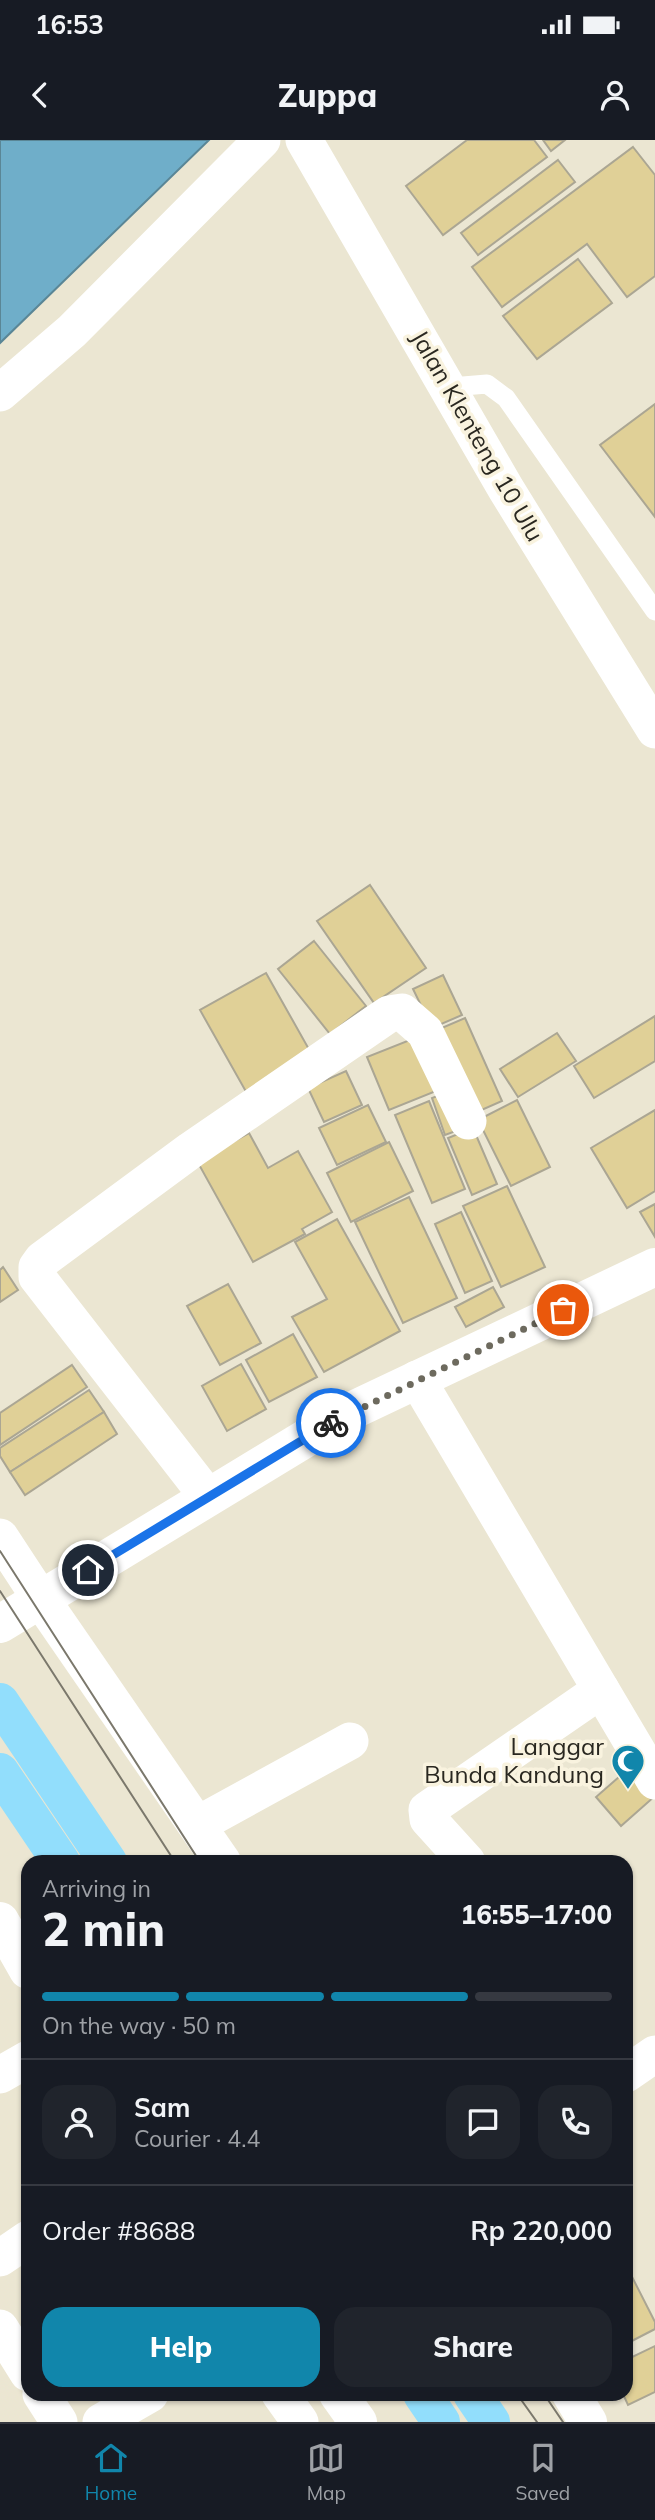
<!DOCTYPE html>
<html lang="en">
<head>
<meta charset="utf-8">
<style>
	body { margin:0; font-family:Mulish,sans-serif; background:#20242c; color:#f1f3f6; height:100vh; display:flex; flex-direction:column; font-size:26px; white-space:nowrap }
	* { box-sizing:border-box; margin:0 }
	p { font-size:23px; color:#9ea1a6 }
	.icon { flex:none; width:38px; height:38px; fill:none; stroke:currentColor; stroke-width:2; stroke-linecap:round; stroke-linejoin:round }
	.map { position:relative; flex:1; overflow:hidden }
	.drawer { position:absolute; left:21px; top:1715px; width:612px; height:546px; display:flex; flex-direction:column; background:#171b24; border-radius:21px; box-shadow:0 2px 5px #0004 }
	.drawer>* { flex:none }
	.pin { position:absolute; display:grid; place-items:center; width:60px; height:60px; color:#fff; margin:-30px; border:4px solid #fff; border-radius:50%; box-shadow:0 2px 7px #0007 }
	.courier { position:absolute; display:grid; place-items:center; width:70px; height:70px; margin:-35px; border:5px solid #1a73e8; border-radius:50%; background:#fff; color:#222; box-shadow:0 2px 9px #0007 }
	.overview em { font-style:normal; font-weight:800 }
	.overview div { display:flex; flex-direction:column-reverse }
	.overview { display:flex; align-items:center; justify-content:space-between; height:119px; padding:0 21px }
	h1 { font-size:46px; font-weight:800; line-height:52px }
	.bar { display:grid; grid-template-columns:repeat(4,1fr); gap:10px 7px; align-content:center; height:84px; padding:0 21px }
	.bar i { height:9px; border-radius:5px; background:#363941 }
	.bar .current { background:#1186ab }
	.bar p { grid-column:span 4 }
	.line { display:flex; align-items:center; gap:18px; padding:0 21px; border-top:2px solid #363941 }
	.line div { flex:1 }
	.round { display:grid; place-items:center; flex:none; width:74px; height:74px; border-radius:21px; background:#20242c }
	.primary-button { display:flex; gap:14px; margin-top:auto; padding:14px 21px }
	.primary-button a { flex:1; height:80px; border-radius:21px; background:#1186ab; color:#fff; font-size:28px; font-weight:800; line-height:80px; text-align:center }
	.primary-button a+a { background:#20242c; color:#f1f3f6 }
	.status { display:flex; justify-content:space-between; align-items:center; height:49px; padding:0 35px; background:#171b24; direction:ltr }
	.status svg { height:19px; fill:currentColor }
	header { display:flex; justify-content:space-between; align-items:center; height:91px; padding:0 21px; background:#171b24; font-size:32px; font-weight:800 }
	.tab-bar { display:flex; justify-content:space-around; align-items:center; height:98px; border-top:2px solid #363941; background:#171b24; font-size:19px; color:#9ea1a6 }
	.tab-bar a { display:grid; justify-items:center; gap:4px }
	.tab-bar .current { color:#1186ab }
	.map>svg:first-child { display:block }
	.water { fill:#6faec9; stroke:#5a8696; stroke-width:2 }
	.building { fill:#e0d097; stroke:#aba693; stroke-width:2 }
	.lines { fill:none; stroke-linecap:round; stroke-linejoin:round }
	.service { stroke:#fff; stroke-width:19 }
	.minor { stroke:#fff; stroke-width:37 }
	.tertiary { stroke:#fff; stroke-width:38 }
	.trunk { stroke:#92defc; stroke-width:38 }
	.tram { stroke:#7b786c; stroke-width:2 }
	.done { stroke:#6d6a5e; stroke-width:7; stroke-dasharray:0 12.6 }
	.route { stroke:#1a73e8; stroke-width:9 }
	.labels { text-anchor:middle; stroke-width:7; stroke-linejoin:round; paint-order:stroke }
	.street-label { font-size:24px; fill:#292720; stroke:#f9f3df }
	.poi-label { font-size:24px; fill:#292720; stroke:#f9f3df; text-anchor:end }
</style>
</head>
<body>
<div class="status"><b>16:53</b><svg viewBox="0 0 49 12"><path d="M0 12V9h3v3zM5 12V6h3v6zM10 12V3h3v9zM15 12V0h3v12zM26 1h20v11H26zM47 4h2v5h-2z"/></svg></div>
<header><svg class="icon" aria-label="back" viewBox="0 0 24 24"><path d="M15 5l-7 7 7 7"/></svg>Zuppa<svg class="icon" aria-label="person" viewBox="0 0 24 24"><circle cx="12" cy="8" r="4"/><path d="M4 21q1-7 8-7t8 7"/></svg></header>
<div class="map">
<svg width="655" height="2282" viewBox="0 0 655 2282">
	<rect width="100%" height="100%" fill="#ebe6d2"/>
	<path class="water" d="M0 0H209L0 203Z"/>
	<g class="building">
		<path d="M467 0H534L547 17 443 95 406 46Z"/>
		<path d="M543 0H565L551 11Z"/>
		<path d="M633 7 655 35V136L627 157 587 104 502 167 472 127Z"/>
		<path d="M558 20 575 42 478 115 461 93Z"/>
		<path d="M578 119 612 163 537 219 503 176Z"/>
		<path d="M655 264V377L600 305Z"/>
		<path d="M370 745 426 828 374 863 317 781Z"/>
		<path d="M314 801 366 866 330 894 278 829Z"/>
		<path d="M266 833 315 920 249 957 200 870Z"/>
		<path d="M443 835 462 875 432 888 413 849Z"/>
		<path d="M655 876V921L594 958 574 926Z"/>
		<path d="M465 878 502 961 468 976 430 893Z"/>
		<path d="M557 893 576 921 518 957 500 929Z"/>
		<path d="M425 894 446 947 389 970 367 917Z"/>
		<path d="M346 931 362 965 324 982 308 948Z"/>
		<path d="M453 950 467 987 445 995 432 958Z"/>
		<path d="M517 960 550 1027 511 1046 478 980Z"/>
		<path d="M429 961 465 1049 432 1063 395 975Z"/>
		<path d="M368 965 386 1002 337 1025 319 988Z"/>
		<path d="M655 970V1051L627 1068 591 1008Z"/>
		<path d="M473 988 497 1044 472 1055 448 998Z"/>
		<path d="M249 993 268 1028 298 1011 332 1072 302 1089 305 1094 253 1122 197 1021Z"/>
		<path d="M389 1002 413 1051 351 1082 327 1033Z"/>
		<path d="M507 1046 545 1127 501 1147 463 1066Z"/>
		<path d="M409 1057 457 1158 403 1183 355 1082Z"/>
		<path d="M655 1064V1097L640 1072Z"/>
		<path d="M461 1072 492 1141 465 1153 435 1084Z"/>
		<path d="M337 1079 400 1191 324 1232 292 1177 327 1159 295 1102Z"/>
		<path d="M3 1127 18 1150 0 1162V1130Z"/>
		<path d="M228 1144 261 1203 220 1225 187 1166Z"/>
		<path d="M493 1147 504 1167 466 1187 455 1167Z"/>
		<path d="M293 1194 317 1237 269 1262 246 1220Z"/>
		<path d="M241 1224 266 1269 227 1291 202 1246Z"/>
		<path d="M72 1225 87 1247 0 1305V1273Z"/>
		<path d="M89 1250 104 1272 10 1332 0 1316V1308Z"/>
		<path d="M104 1272 117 1294 25 1355 10 1332Z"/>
		<path d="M635 1623 655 1656 621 1686 596 1657Z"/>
		<path d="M626 2125 655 2182V2189L626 2204Z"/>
		<path d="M655 2206V2252L628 2265 623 2254H626V2220Z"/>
	</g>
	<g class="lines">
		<path class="service" d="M450 252 463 246 487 244 506 258 655 471"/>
		<g class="minor">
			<path d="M304 0 506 349 655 590"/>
			<path d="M0 253 72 191 262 0"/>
			<path d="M417 1239 655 1641"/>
			<path d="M208 1357 37 1137V1127L42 1120 191 1010 389 874 402 872 425 892 468 981"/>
			<path d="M0 1397 40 1458"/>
			<path d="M197 1685 350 1601"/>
			<path d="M467 1722 428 1679 427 1670 601 1550"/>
			<path d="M626 1934 655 1914"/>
			<path d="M0 1935 28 1919"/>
			<path d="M0 2118 28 2099"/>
			<path d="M0 2188 28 2233"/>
			<path d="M41 2254 59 2282"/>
			<path d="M280 2254 300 2282"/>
			<path d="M101 2282 150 2254"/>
		</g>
		<g class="tertiary">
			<path d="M40 1458 222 1722"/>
			<path d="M0 1484 349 1272 655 1127"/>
			<path d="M0 1781 28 1830"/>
			<path d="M338 2254 358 2282"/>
			<path d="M571 2254 588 2282"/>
		</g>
		<g class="trunk">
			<path d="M0 1562 108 1722"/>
			<path d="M0 1632 61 1722"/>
			<path d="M422 2254 441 2282"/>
			<path d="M472 2254 491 2282"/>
		</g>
		<g class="tram">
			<path d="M0 1411 200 1722"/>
			<path d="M0 1451 175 1722"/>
			<path d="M517 2254 537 2282"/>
			<path d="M544 2254 563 2282"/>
		</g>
	</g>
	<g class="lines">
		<path class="done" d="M331 1283 563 1170"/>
		<path class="route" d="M88 1430 331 1283"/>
	</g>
	<defs>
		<symbol id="mosque-pin" viewBox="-11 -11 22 30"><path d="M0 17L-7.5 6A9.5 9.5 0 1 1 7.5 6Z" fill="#1186ab" stroke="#f9f3df"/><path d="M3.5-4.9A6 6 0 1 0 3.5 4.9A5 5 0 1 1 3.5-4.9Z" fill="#fff"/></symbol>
	</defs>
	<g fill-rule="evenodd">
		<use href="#mosque-pin" x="609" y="1602" width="38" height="52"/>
	</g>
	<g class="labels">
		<g class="street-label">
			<text transform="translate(477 296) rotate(60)" y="8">Jalan Klenteng 10 Ulu</text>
		</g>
		<g class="poi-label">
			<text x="604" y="1615">Langgar<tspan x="604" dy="28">Bunda Kandung</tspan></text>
		</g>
	</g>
</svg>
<div class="pin" style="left:563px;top:1170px;background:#ea580c"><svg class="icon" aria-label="bag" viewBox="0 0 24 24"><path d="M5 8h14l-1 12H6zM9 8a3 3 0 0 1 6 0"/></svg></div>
<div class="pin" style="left:88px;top:1430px;background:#1f2937"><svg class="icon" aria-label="home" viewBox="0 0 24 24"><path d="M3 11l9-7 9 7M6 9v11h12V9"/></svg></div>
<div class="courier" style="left:331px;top:1283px"><svg class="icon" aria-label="bike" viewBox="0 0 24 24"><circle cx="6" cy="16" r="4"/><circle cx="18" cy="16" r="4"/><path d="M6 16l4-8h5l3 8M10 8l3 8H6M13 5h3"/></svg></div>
<section class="drawer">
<div class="overview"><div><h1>2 min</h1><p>Arriving in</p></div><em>16:55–17:00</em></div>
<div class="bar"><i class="current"></i><i class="current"></i><i class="current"></i><i></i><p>On the way · 50 m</p></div>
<div class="line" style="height:126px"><a class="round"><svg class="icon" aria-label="person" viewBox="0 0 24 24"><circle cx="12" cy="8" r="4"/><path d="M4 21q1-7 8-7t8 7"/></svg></a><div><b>Sam</b><p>Courier · 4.4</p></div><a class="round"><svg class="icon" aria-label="chat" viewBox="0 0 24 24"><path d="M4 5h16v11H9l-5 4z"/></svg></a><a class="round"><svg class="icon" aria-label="phone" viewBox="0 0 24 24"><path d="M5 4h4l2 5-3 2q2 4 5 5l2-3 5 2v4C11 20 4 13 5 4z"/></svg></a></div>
<div class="line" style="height:91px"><div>Order #8688</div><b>Rp 220,000</b></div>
<div class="primary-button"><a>Help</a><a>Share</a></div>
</section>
</div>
<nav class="tab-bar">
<a class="current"><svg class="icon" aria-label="home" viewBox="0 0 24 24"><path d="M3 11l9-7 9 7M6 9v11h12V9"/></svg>Home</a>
<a><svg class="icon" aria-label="map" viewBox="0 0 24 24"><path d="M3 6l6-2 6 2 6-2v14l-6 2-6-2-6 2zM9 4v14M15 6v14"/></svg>Map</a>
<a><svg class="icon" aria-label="saved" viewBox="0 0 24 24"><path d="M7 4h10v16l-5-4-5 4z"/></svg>Saved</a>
</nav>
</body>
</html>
